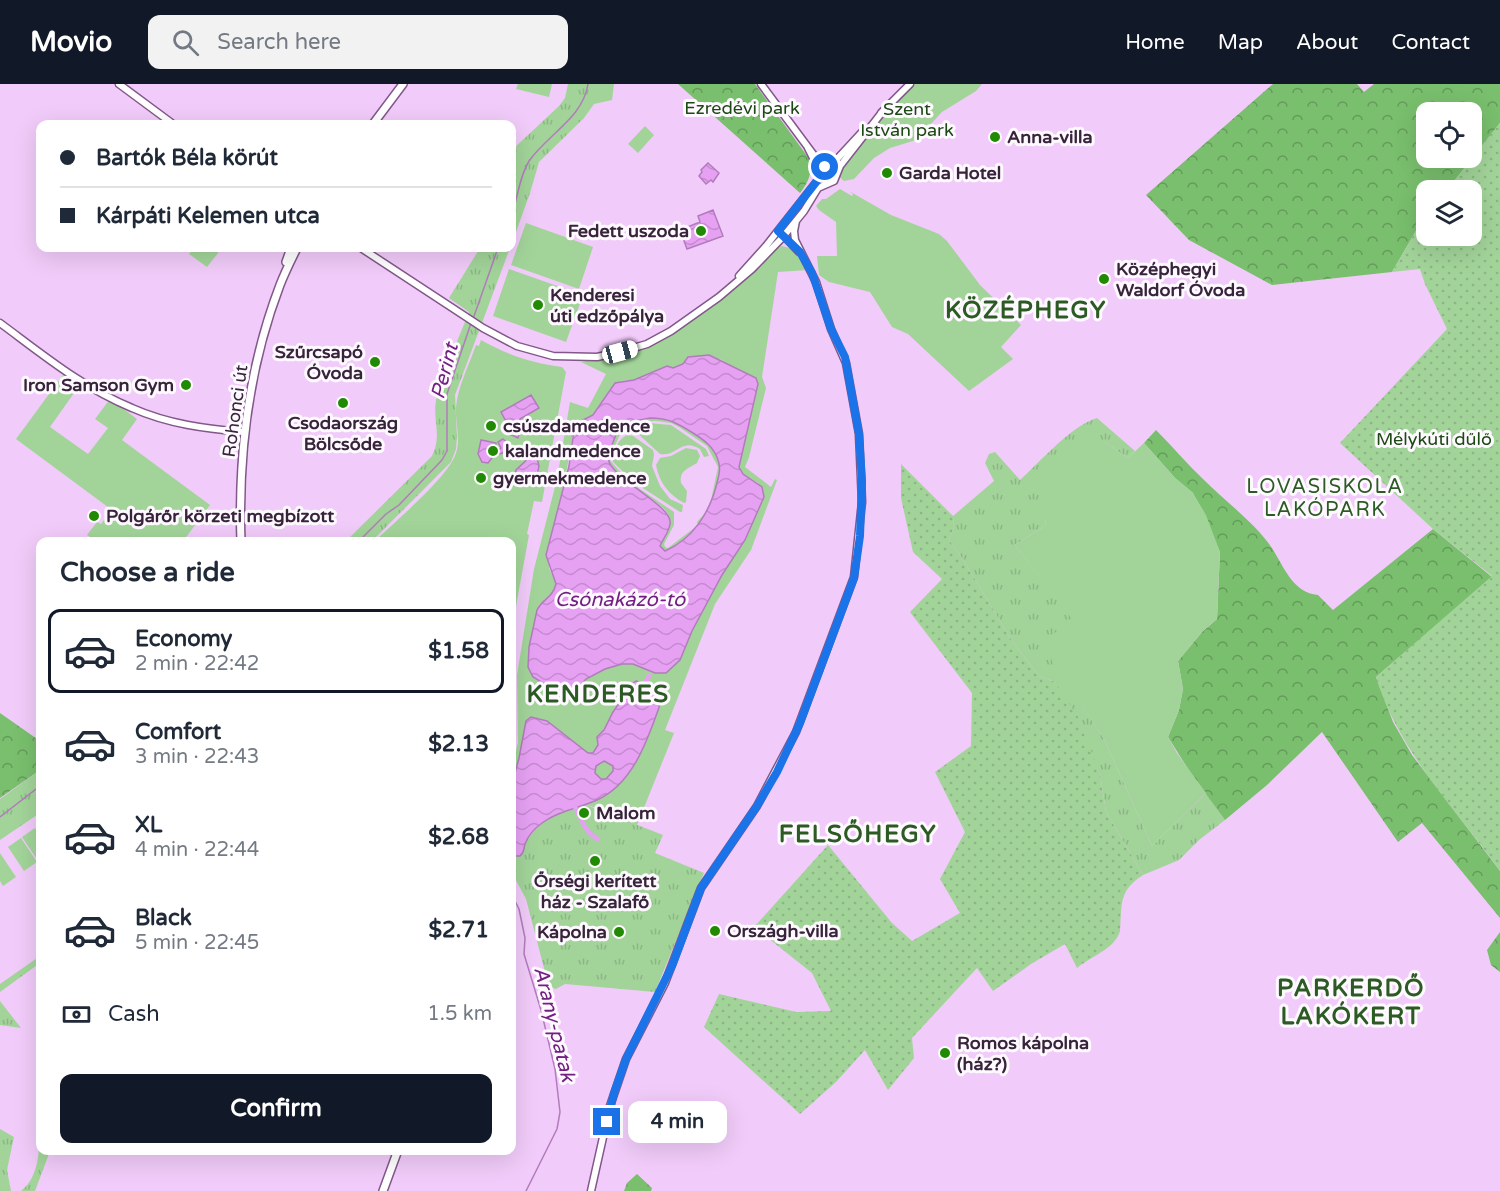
<!DOCTYPE html>
<meta charset="utf-8">
<style>
body{margin:0;font-family:"Varela Round",sans-serif;background:#f2f2f3;color:#1f2937;height:100vh;display:flex;flex-direction:column;font-size:22px;white-space:nowrap}
*{box-sizing:border-box;margin:0}
p{font-size:20px;color:#747a83}
.icon{flex:none;width:33px;height:33px;fill:none;stroke:currentColor;stroke-width:2;stroke-linecap:round;stroke-linejoin:round}
.map{position:relative;flex:1;overflow:hidden}
.details{position:absolute;left:36px;top:453px;width:480px;height:618px;display:flex;flex-direction:column;background:#fff;border-radius:12px;box-shadow:0 6px 24px #0002}
.details>*{flex:none}
.banner{position:absolute;left:36px;top:36px;width:480px;height:132px;border-radius:12px;box-shadow:0 6px 24px #0002;display:grid;align-content:center;height:132px;padding:0 24px;background:#fff}
.tools{position:absolute;left:1416px;top:18px;display:grid;gap:12px}
.tools a{display:grid;place-items:center;width:66px;height:66px;border-radius:12px;background:#fff;box-shadow:0 6px 24px #0002;font-size:30px}
.end{position:absolute;width:27px;height:27px;margin:-14px;border:8px solid #1a73e8;background:#fff;box-shadow:0 0 0 3px #fff}
.from{border-radius:50%}
.bubble{position:absolute;height:42px;border-radius:12px;background:#fff;box-shadow:0 6px 24px #0002;font-size:20px;font-weight:700;line-height:42px;text-align:center}
.car{position:absolute;width:18px;height:36px;margin:-18px -9px;border-radius:8px;box-shadow:0 0 4px 2px #0007;background:linear-gradient(#fff 24%,#345 0 40%,#fff 0 76%,#345 0 86%,#fff 0)}
.banner b{display:flex;align-items:center;gap:21px;height:57px;font-size:22px}
.banner b+b{border-top:2px solid #e0e1e3}
.banner i{width:15px;height:15px;background:#1f2937}
ul{padding:0;list-style:none}
li{display:flex;align-items:center;gap:18px;height:84px;margin:0 12px 9px;padding:0 12px;border:3px solid transparent;border-radius:12px}
li div{flex:1}
li b{display:block;font-size:22px}
li em{font-style:normal;font-weight:700}
li.active{border-color:#111827}
li>.icon{width:54px;height:54px;stroke-width:1.5}
h2{padding:0 24px;font-size:27px;line-height:72px}
.pay{display:flex;align-items:center;gap:15px;height:66px;padding:0 24px;font-size:22px}
.pay p{margin-inline-start:auto}
.button{display:flex;gap:12px;margin-top:auto;padding:12px 24px}
.button a{flex:1;height:69px;border-radius:12px;background:#111827;color:#fff;font-size:24px;font-weight:700;line-height:69px;text-align:center}
header{display:flex;align-items:center;gap:36px;box-sizing:border-box;height:84px;padding:0 30px;background:#111827;color:#fff}
header strong{font-size:28px}
nav{display:flex;gap:33px;margin-inline-start:auto;font-size:21px}
.search{width:420px;height:54px;background:#f2f2f3;display:flex;align-items:center;gap:15px;box-sizing:border-box;padding:0 21px;border-radius:12px;color:#747a83;font-size:22px}
.map>svg:first-child{display:block}
.grass{fill:url(#grass-tufts)}
.forest{fill:url(#forest-crowns);fill-rule:evenodd}
.park{fill:#a2d499;fill-rule:evenodd}
.garden{fill:url(#garden-dots)}
.water{fill:url(#water-waves);stroke:#b27cbc;stroke-width:1.5;fill-rule:evenodd}
.lines{fill:none;stroke-linecap:round;stroke-linejoin:round}
.stream{stroke:#b27cbc;stroke-width:1.5}
.canal{stroke:#e6a1f3;stroke-width:4.5}
.tertiary-casing{stroke:#82578a;stroke-width:9}
.secondary-casing{stroke:#82578a;stroke-width:10}
.tertiary{stroke:#fff;stroke-width:6}
.secondary{stroke:#fff;stroke-width:7}
.route{stroke:#1a73e8;stroke-width:8}
.poi-dot{fill:#218a03;stroke:#fef9ff;stroke-width:2}
.labels{text-anchor:middle;stroke-width:6;stroke-linejoin:round;paint-order:stroke}
.park-label{font-size:18px;fill:#1b4912;stroke:#fef9ff}
.poi-label{font-size:18px;font-weight:bold;fill:#37243a;stroke:#fef9ff;text-anchor:start}
.street-label{font-size:18px;fill:#37243a;stroke:#fef9ff}
.water-label{font-size:20px;font-style:italic;fill:#711f80;stroke:#fef9ff}
.neighbourhood-label{font-size:20px;letter-spacing:1.5px;fill:#2b5b23;stroke:#fef9ff}
.district-label{font-size:24px;font-weight:bold;letter-spacing:1.5px;fill:#2b5b23;stroke:#fef9ff}
</style>
<header>
<strong>Movio</strong>
<div class="search"><svg class="icon" aria-label="search" viewBox="0 0 24 24"><circle cx="10" cy="10" r="6"/><path d="M15 15l6 6"/></svg>Search here</div>
<nav><a>Home</a><a>Map</a><a>About</a><a>Contact</a></nav>
</header>
<div class="map">
<svg width="1500" height="1107" viewBox="0 0 1500 1107">
<defs>
<pattern id="grass-tufts" width="24" height="20" patternUnits="userSpaceOnUse" patternTransform="scale(1.5)"><rect width="24" height="20" fill="#a2d499"/><path d="M3 7l-1-3M5 7V3M7 7l1-3M15 17l-1-3M17 17v-4M19 17l1-3" fill="none" stroke="#8cb685"/></pattern>
<pattern id="forest-crowns" width="20" height="18" patternUnits="userSpaceOnUse" patternTransform="scale(1.5)"><rect width="20" height="18" fill="#79bf6d"/><path d="M2 6a3 3 0 1 1 6 0M12 15a3 3 0 1 1 6 0" fill="none" stroke="#649b5b"/></pattern>
<pattern id="garden-dots" width="8" height="8" patternUnits="userSpaceOnUse" patternTransform="scale(1.5)"><rect width="8" height="8" fill="#a2d499"/><path d="M2 2h.1M6 6h.1" fill="none" stroke="#8cb685" stroke-width="1.8" stroke-linecap="round"/></pattern>
<pattern id="water-waves" width="16" height="10" patternUnits="userSpaceOnUse" patternTransform="scale(1.5)"><rect width="16" height="10" fill="#e6a1f3"/><path d="M0 5q4-4 8 0t8 0" fill="none" stroke="#c68ad1"/></pattern>
</defs>
<rect width="100%" height="100%" fill="#f1cbf9"/>
<path class="grass" d="M568 0H614L612 16 594 20 584 34 539 78 530 109 512 159V66L559 22 565 14Z
M480 164H510L455 311 457 353 456 365 451 378 372 457 345 458 432 372C443 350 431 334 437 312 445 284 458 256 469 228L449 214Z
M1097 334 1135 367 1128 374 1103 357 1043 408 1046 441 1015 461 1073 535 1042 560 1104 655 1152 762 1206 709 1225 736 1199 756 1179 776 1143 791 1106 728 1100 690 1055 598 1039 592 1012 557 964 477 949 456 954 443 953 432 994 397 985 379 989 370 995 368 1020 396C1041 377 1072 341 1097 334Z
M40 686V729L0 756V715Z
M584 720 663 751 655 769 704 789 655 908 565 900 556 905 553 904 545 888 526 815 512 789V782L516 772 523 770C529 739 557 729 584 720Z
M40 872V879L0 908V900Z
M0 917 21 944 0 941Z
M0 1045 14 1053 7 1086 11 1107H0Z
M40 1046V1066L50 1067 35 1107H21C39 1093 39 1068 40 1046Z"/>
<path class="forest" d="M678 0H755L810 76C813 88 808 99 800 109Z
M1273 0H1357L1364 8 1374 0H1500V39L1447 106H1426V133L1417 145 1392 188 1272 201 1189 156 1146 111ZM1426 28H1472V74H1426Z
M1156 346C1172 362 1187 380 1204 396 1226 418 1254 438 1272 464 1284 483 1293 509 1318 511L1333 526 1433 445 1492 493 1376 593 1393 638 1412 671 1500 787V834L1422 739 1398 758 1322 648 1267 701 1225 736 1190 688 1168 653 1179 626 1183 605 1178 577 1202 548 1217 535 1220 468 1193 409 1175 394 1144 359Z
M0 629 40 657V686L0 714Z
M1500 848V888L1491 881 1487 866Z
M637 1090 652 1104 651 1107H624L627 1099Z"/>
<path class="park" d="M518 0H552L549 13 516 5Z
M914 0H982L976 7 942 28 916 56 890 64 874 74 854 95 844 97 838 92 842 85 888 27Z
M645 42 654 51 638 69 628 60Z
M840 105 852 112 853 110 849 107 891 131 939 150 947 157 980 201 1021 241 1001 263 1013 275 969 307 908 250 892 243 870 208 829 198 819 191 817 172H837L836 138 819 126 816 122 822 115H826Z
M526 139 593 163 579 205 511 181Z
M782 162 793 165 808 186 778 188 762 293 766 304 749 373 745 383 771 403 775 395 777 396 751 466 715 520 665 646 674 649 637 741C626 736 596 722 585 721 572 720 540 738 532 748 527 756 526 767 520 772H516L512 782V682L518 659 517 591 534 485 557 395 570 318 588 324 606 290 581 278 603 274 669 251 704 228 728 209 776 165ZM720 275 737 286 755 294 758 300 738 383 743 390 758 399 764 413 745 456 722 491 692 547 680 576 655 589C648 586 640 581 633 580 618 578 595 587 584 597 578 602 574 610 566 611 555 611 541 599 533 593L540 520 551 513 556 500 549 484 575 340 593 331 611 304 621 297 634 296 667 282 673 284 683 280Z
M194 164H222L207 183 189 170Z
M509 185 583 211 566 258 493 232Z
M481 256C507 271 533 279 562 283L566 288 542 418 534 417 527 450 529 451 512 544V458H374C394 438 448 394 456 369 461 354 455 339 456 323 458 302 469 281 476 261L479 262Z
M63 291 79 302 50 343 88 370 108 344 95 335 110 315 137 335 122 356 210 421 184 456 185 457H96L87 451 97 438 101 440 112 426 16 355Z
M644 335C662 333 673 337 688 346 698 352 710 359 716 370 726 389 714 423 701 439 692 449 677 462 665 467L660 462C663 454 672 445 670 436 667 413 610 402 609 375 608 365 616 349 620 340ZM644 337H657L671 339 679 343 707 362 718 383 711 416 705 429 697 438 698 441 668 464 665 463 664 460 674 441V428L628 397 609 375 621 348 624 347V344L621 342 622 340Z
M647 339 671 341 706 365 709 372 704 373 700 365C681 353 677 373 660 370L634 346 635 342Z
M628 351 633 352 653 366 654 371 652 382 660 402 670 415 683 421 682 428H680L635 399 613 378C612 369 619 353 628 351Z
M1090 355 1103 357 1128 374 1144 359 1175 394 1193 409 1206 431 1220 468 1217 535 1202 548 1178 577 1183 605 1179 626 1168 653 1177 669 1206 709 1152 762 1104 655 1041 560 1072 535 1015 461 1046 441C1045 430 1041 418 1043 407 1046 384 1070 364 1090 355Z
M686 364 697 366 700 372 697 379C688 385 679 386 681 399L687 407 686 418 684 419C669 411 659 398 656 381L660 374 671 372Z
M35 744 40 752V776L38 777 22 753Z
M21 754 37 778 24 787 8 763Z
M0 769 16 793 3 802 0 797Z"/>
<path class="garden" d="M1500 39V787C1455 724 1399 668 1376 593L1492 492 1433 445 1340 359 1447 245 1425 200 1420 185 1392 188 1417 145 1426 133V152H1472V106H1447Z
M901 380 953 432 954 443 949 456 964 477 1012 557 1039 592 1055 598 1078 633 1100 690 1106 728 1143 791C1118 807 1122 821 1120 847 1115 865 1091 872 1077 884L1065 860 1031 880 993 907 977 884 912 954 914 974 888 1006 865 966 836 998 800 1030 704 943 719 910 796 928 831 927 812 889 754 843 828 761 892 839 912 857 960 829 940 795 965 748 935 688 971 662 972 609 910 528 942 495 913 468 901 414Z"/>
<path class="water" d="M708 79 719 89 713 98 711 96 706 100 699 92 702 88 701 86Z
M713 126 723 152 687 165 680 146 700 138 698 132Z
M709 271 756 294 758 300 739 383 743 390 762 403 764 413 745 456 722 491 692 547 680 576 666 589H655L633 580H622L605 585 586 595 574 608 567 611 559 609 533 593 528 583 529 563 537 526C543 514 552 515 556 500L546 471 569 382 575 340 593 331 615 299 634 296 667 282 673 284 683 280 688 273ZM650 334C669 334 677 339 693 349 704 356 714 363 718 376 721 384 719 391 717 399 710 428 693 455 665 467L660 462C663 455 669 448 670 440 674 423 618 398 609 378V369L620 340Z
M531 311 539 324 520 335V347L518 354 507 349 508 343 517 342 508 341 501 328Z
M503 355 512 363 503 369 494 371 488 379 482 378 478 370 481 356 496 359 495 365 498 367 501 364 498 358Z
M532 371H536L539 382 535 401 514 395 516 386Z
M636 597C646 600 659 604 662 615 649 651 635 699 597 716 579 724 558 727 542 739 535 744 528 752 525 760 523 766 525 768 520 772H516L512 768V700L519 674 526 637 531 633 547 637 588 669H593L598 661 597 653 604 646 613 628 633 599ZM604 677 613 682V687L606 695H601L595 689 596 682Z"/>
<g class="lines">
<path class="stream" d="M512 130C518 113 519 93 529 77 548 50 583 34 588 0
M473 235 498 164
M358 458 386 430 399 421 442 376 447 367V310L471 239
M0 733 40 702
M512 811 519 825 525 854 524 870 541 926 555 985 560 1028 557 1045 526 1107"/>
<path class="canal" d="M646 597 649 592
M575 723C581 735 586 750 598 755"/>
<g class="tertiary-casing">
<path id="tertiary" d="M119 0 173 40
M761 0 813 70 825 82 832 84 836 90
M881 29 910 0
M819 89 822 84 838 74 863 47
M781 149 799 168
M361 164 483 244 517 262 553 272 597 273 620 268 647 260 671 247 719 213 752 185 782 154 804 127 818 104 834 97 840 82 883 27
M739 192 766 162 818 96V84L808 64
M0 239C42 270 83 304 132 324 168 340 206 345 245 348
M591 1107 610 1022 626 975 665 899 701 804 757 722 796 648 854 493 862 418 859 350 846 279 831 245 816 198 795 156 794 147 796 137"/>
</g>
<g class="secondary-casing">
<path id="secondary" d="M373 40 403 0
M286 178 291 164
M241 458C238 371 249 282 280 201 285 188 291 176 297 164
M383 1107 398 1066"/>
</g>
<use href="#tertiary" class="tertiary"/>
<use href="#secondary" class="secondary"/>
</g>
<g class="lines">
<path class="route" d="M607 1038 614 1009 626 975 672 882 701 804 757 722 777 688 800 639 854 494 860 452 862 397 859 350 845 273 831 245 812 189 800 168 778 147 817 97 820 86 825 83"/>
</g>
<g class="poi-dot">
<circle cx="995" cy="53" r="6"/>
<circle cx="887" cy="89" r="6"/>
<circle cx="701" cy="147" r="6"/>
<circle cx="1104" cy="195" r="6"/>
<circle cx="538" cy="221" r="6"/>
<circle cx="375" cy="278" r="6"/>
<circle cx="186" cy="301" r="6"/>
<circle cx="343" cy="319" r="6"/>
<circle cx="491" cy="342" r="6"/>
<circle cx="493" cy="367" r="6"/>
<circle cx="481" cy="394" r="6"/>
<circle cx="94" cy="432" r="6"/>
<circle cx="584" cy="729" r="6"/>
<circle cx="595" cy="777" r="6"/>
<circle cx="715" cy="847" r="6"/>
<circle cx="619" cy="848" r="6"/>
<circle cx="945" cy="969" r="6"/>
</g>
<g class="labels">
<g class="park-label">
<text x="742" y="30">Ezredévi park</text>
<text x="907" y="31">Szent<tspan x="907" dy="21">István park</tspan></text>
<text x="1434" y="361">Mélykúti dűlő</text>
</g>
<g class="poi-label">
<text x="1007" y="59">Anna-villa</text>
<text x="899" y="95">Garda Hotel</text>
<text x="689" y="153" text-anchor="end">Fedett uszoda</text>
<text x="1116" y="191">Középhegyi<tspan x="1116" dy="21">Waldorf Óvoda</tspan></text>
<text x="550" y="217">Kenderesi<tspan x="550" dy="21">úti edzőpálya</tspan></text>
<text x="363" y="274" text-anchor="end">Szűrcsapó<tspan x="363" dy="21">Óvoda</tspan></text>
<text x="174" y="307" text-anchor="end">Iron Samson Gym</text>
<text x="343" y="345" text-anchor="middle">Csodaország<tspan x="343" dy="21">Bölcsőde</tspan></text>
<text x="503" y="348">csúszdamedence</text>
<text x="505" y="373">kalandmedence</text>
<text x="493" y="400">gyermekmedence</text>
<text x="106" y="438">Polgárőr körzeti megbízott</text>
<text x="596" y="735">Malom</text>
<text x="595" y="803" text-anchor="middle">Őrségi kerített<tspan x="595" dy="21">ház - Szalafő</tspan></text>
<text x="727" y="853">Országh-villa</text>
<text x="607" y="854" text-anchor="end">Kápolna</text>
<text x="957" y="965">Romos kápolna<tspan x="957" dy="21">(ház?)</tspan></text>
</g>
<g class="street-label">
<text transform="translate(235 327) rotate(-82)" y="6">Rohonci út</text>
</g>
<g class="water-label">
<text transform="translate(444 287) rotate(-75)" y="7">Perint</text>
<text x="620" y="522">Csónakázó-tó</text>
<text transform="translate(555 940) rotate(76)" y="7">Arany-patak</text>
</g>
<g class="neighbourhood-label">
<text x="1325" y="409">LOVASISKOLA<tspan x="1325" dy="23">LAKÓPARK</tspan></text>
</g>
<g class="district-label">
<text x="1026" y="234">KÖZÉPHEGY</text>
<text x="598" y="618">KENDERES</text>
<text x="858" y="758">FELSŐHEGY</text>
<text x="1351" y="912">PARKERDŐ<tspan x="1351" dy="28">LAKÓKERT</tspan></text>
</g>
</g>
</svg>
<div class="tools">
<a><svg class="icon" aria-label="locate" viewBox="0 0 24 24"><circle cx="12" cy="12" r="6"/><path d="M12 2v4M12 18v4M2 12h4M18 12h4"/></svg></a>
<a><svg class="icon" aria-label="layers" viewBox="0 0 24 24"><path d="M12 4l9 5-9 5-9-5zM3 14l9 5 9-5"/></svg></a>
</div>
<i class="end from" style="left:825px;top:83px"></i>
<i class="end" style="left:607px;top:1038px"></i>
<div class="bubble" style="left:628px;top:1017px;width:99px">4 min</div>
<i class="car" style="left:620px;top:268px;rotate:75deg"></i>
<div class="banner">
<b><i class="from"></i>Bartók Béla körút</b>
<b><i></i>Kárpáti Kelemen utca</b>
</div>
<section class="details">
<h2>Choose a ride</h2>
<ul>
<li class="active"><svg class="icon" aria-label="car" viewBox="0 0 24 24"><path d="M5 17H2v-5l4-1 3-4h7l3 4 3 1v5h-3M9 17h6M6 11h13"/><circle cx="7" cy="17" r="2"/><circle cx="17" cy="17" r="2"/></svg><div><b>Economy</b><p>2 min · 22:42</p></div><em>$1.58</em></li>
<li><svg class="icon" aria-label="car" viewBox="0 0 24 24"><path d="M5 17H2v-5l4-1 3-4h7l3 4 3 1v5h-3M9 17h6M6 11h13"/><circle cx="7" cy="17" r="2"/><circle cx="17" cy="17" r="2"/></svg><div><b>Comfort</b><p>3 min · 22:43</p></div><em>$2.13</em></li>
<li><svg class="icon" aria-label="car" viewBox="0 0 24 24"><path d="M5 17H2v-5l4-1 3-4h7l3 4 3 1v5h-3M9 17h6M6 11h13"/><circle cx="7" cy="17" r="2"/><circle cx="17" cy="17" r="2"/></svg><div><b>XL</b><p>4 min · 22:44</p></div><em>$2.68</em></li>
<li><svg class="icon" aria-label="car" viewBox="0 0 24 24"><path d="M5 17H2v-5l4-1 3-4h7l3 4 3 1v5h-3M9 17h6M6 11h13"/><circle cx="7" cy="17" r="2"/><circle cx="17" cy="17" r="2"/></svg><div><b>Black</b><p>5 min · 22:45</p></div><em>$2.71</em></li>
</ul>
<div class="pay"><svg class="icon" aria-label="cash" viewBox="0 0 24 24"><path d="M3 7h18v10H3z"/><circle cx="12" cy="12" r="2"/></svg>Cash<p>1.5 km</p></div>
<div class="button"><a>Confirm</a></div>
</section>
</div>
